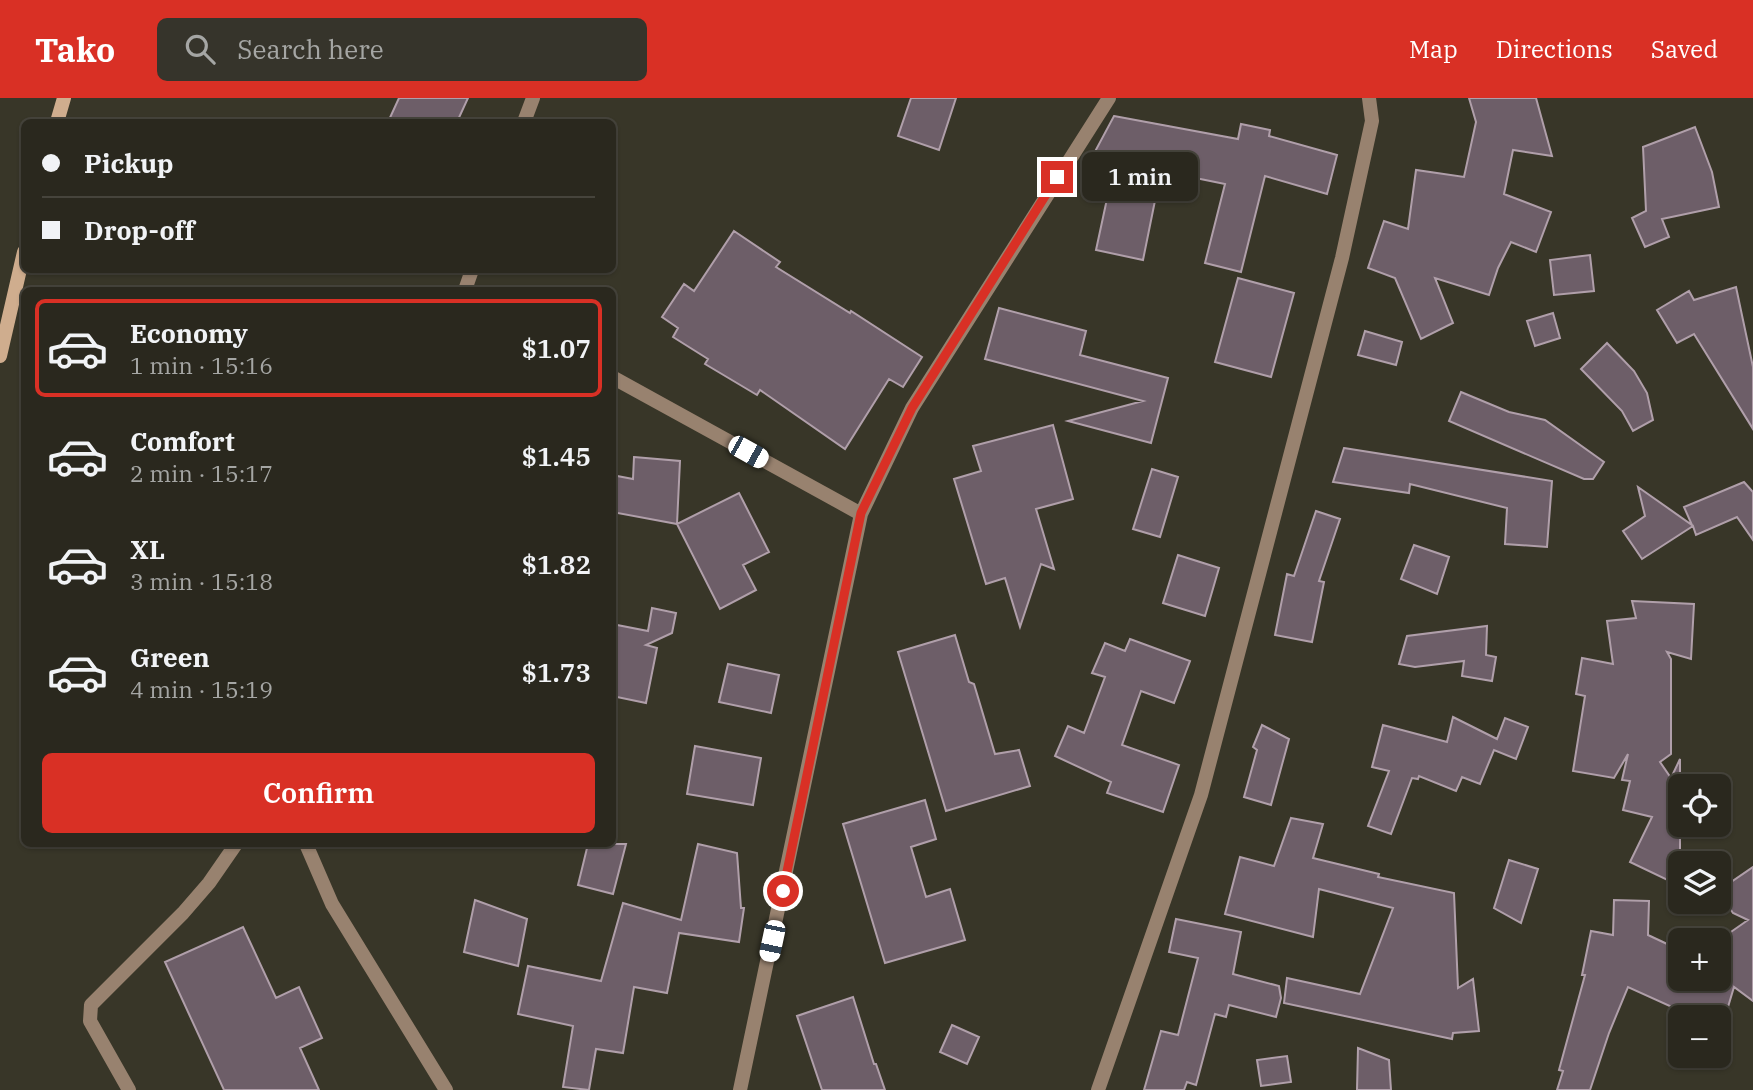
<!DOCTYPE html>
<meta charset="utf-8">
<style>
body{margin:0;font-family:"IBM Plex Serif",serif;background:#36342b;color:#f1f3f6;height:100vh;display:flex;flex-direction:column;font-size:26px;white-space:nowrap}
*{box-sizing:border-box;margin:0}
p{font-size:23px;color:#a5a6a4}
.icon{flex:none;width:38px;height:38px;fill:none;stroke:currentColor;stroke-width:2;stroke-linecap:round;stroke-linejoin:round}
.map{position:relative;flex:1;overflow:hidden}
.panel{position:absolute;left:21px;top:189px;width:595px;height:560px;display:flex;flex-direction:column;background:#2a281e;border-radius:10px;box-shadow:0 2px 5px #0004,0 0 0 2px #46443c}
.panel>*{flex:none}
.top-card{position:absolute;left:21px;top:21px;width:595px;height:154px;border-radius:10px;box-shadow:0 2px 5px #0004,0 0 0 2px #46443c;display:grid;align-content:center;height:154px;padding:0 21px;background:#2a281e}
.tools{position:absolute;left:1668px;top:676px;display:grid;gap:14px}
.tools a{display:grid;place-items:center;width:63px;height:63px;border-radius:10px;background:#2a281e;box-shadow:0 2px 5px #0004,0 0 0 2px #46443c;font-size:35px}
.end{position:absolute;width:32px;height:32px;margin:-16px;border:9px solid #d93025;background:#fff;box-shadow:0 0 0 4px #fff}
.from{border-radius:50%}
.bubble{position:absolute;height:49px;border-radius:10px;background:#2a281e;box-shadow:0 2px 5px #0004,0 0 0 2px #46443c;font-size:23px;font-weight:600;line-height:49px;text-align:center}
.car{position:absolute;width:21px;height:42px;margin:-21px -10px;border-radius:9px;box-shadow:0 0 5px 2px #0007;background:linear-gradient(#fff 24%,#345 0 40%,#fff 0 76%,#345 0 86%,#fff 0)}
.top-card b{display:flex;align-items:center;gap:24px;height:66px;font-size:26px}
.top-card b+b{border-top:2px solid #46443c}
.top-card i{width:18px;height:18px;background:#f1f3f6}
ul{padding:12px 0 0;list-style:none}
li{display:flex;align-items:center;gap:21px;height:98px;margin:0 14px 10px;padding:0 7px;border:4px solid transparent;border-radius:10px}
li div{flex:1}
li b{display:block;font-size:26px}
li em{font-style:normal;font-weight:600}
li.active{border-color:#d93025}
li>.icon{width:63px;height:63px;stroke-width:1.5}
.button{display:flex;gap:14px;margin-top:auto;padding:14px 21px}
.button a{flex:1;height:80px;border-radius:10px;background:#d93025;color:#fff;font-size:28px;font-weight:600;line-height:80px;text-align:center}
header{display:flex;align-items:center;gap:42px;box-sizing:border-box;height:98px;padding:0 35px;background:#d93025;color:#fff}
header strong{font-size:33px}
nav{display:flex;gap:38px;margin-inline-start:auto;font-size:24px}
.search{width:490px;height:63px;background:#36342b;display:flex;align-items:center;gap:18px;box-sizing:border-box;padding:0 24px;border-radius:10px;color:#a5a6a4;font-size:26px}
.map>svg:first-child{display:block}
.building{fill:#6d5e68;stroke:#b09faa;stroke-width:2}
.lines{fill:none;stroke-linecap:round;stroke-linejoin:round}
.street{stroke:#98826f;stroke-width:14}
.secondary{stroke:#cfad8e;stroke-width:14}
.route{stroke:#d93025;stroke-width:9}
</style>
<header>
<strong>Tako</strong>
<div class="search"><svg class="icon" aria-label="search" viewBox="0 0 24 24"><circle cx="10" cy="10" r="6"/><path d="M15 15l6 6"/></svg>Search here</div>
<nav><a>Map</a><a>Directions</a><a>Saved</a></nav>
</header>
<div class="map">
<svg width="1753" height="992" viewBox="0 0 1753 992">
<rect width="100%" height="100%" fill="#383628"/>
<path class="building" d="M399 0H468L457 24H388Z
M911 0H956L939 52 898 38Z
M1469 0H1536L1552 58 1513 52 1504 96 1551 114 1536 154 1511 144 1498 170 1489 197 1435 180 1453 225 1421 241 1395 180 1368 170 1384 123 1408 131 1416 72 1464 79 1476 24Z
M1114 18 1238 41 1241 26 1270 32 1269 38 1337 57 1327 96 1265 78 1241 174 1205 165 1225 86 1161 73 1143 162 1096 152 1113 73 1091 61Z
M1695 29 1712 74 1719 109 1662 121 1669 139 1645 149 1632 120 1646 113 1643 49Z
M734 133 780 164 776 169 850 215 851 213 922 259 903 289 889 281 845 351 760 292 757 297 705 266 708 261 673 239 678 230 662 219 684 186 694 193Z
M1590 157 1594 193 1554 197 1550 162Z
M1238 180 1294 195 1271 279 1215 264Z
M1736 189 1753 269V331L1694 236 1677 245 1657 212 1689 193 1694 202Z
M999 210 1086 233 1080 257 1168 280 1151 345 1068 323 1143 303 985 261Z
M1553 215 1560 240 1535 248 1527 223Z
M1365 233 1402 244 1396 267 1358 257Z
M1607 245 1634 273 1647 295 1653 322 1633 333 1622 313 1581 271Z
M1461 294 1509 314 1545 322 1604 364 1593 381H1584L1449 323Z
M1053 327 1073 401 1036 411 1054 471 1041 466 1020 529 1005 480 986 486 954 381 981 373 973 348Z
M1344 350 1552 383 1547 449 1505 446 1507 410 1410 386 1409 395 1333 384Z
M634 359 680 363 677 426 612 414V377L633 381Z
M1152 371 1178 379 1160 439 1133 431Z
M1744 384 1753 394V442L1737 419 1696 437 1693 428 1642 461 1623 433 1645 418 1638 389 1692 427 1684 409Z
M739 395 769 454 743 467 756 492 720 511 677 426Z
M1316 413 1340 421 1319 483 1324 484 1312 544 1275 537 1287 476 1294 478Z
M1414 447 1449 459 1437 496 1401 481Z
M1178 457 1219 470 1205 518 1163 505Z
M1632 503 1694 506 1691 561 1667 554 1671 561V656L1660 664 1671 680 1680 661V788L1630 764 1652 719 1623 712 1630 683 1622 682 1628 656 1614 680 1573 673 1585 598 1576 596 1582 560 1613 566 1607 523 1636 520Z
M652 510 676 515 672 535 646 547 657 550 646 605 612 598V526L648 533Z
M1487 528 1486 557 1496 559 1492 583 1462 578 1464 563 1415 569 1399 566 1407 538Z
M955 537 969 584 974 586 995 656 1019 652 1030 688 946 713 898 554Z
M1130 541 1190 563 1174 605 1141 593 1122 647 1179 667 1163 714 1107 695 1111 684 1055 658 1068 628 1084 635 1105 579 1092 575 1105 545 1125 553Z
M728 566 779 577 771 615 719 604Z
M1453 619 1497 641 1505 620 1528 629 1516 661 1494 652 1480 686 1462 679 1456 693 1419 678 1418 681 1412 680 1391 736 1368 728 1389 673 1372 669 1383 627 1447 644Z
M1262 627 1289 641 1271 707 1244 699 1257 652 1253 649Z
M695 648 761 660 753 707 687 696Z
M925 702 936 741 911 749 926 799 950 791 965 842 885 865 843 726Z
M1291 720 1323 726 1313 760 1379 776 1378 779 1454 795 1458 890 1473 881 1479 933 1453 935 1452 941 1284 905 1287 880 1360 896 1393 810 1319 791 1313 839 1225 816 1240 759 1274 768Z
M588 746H626L613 796 578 787Z
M698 746 737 755 741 810H744L739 844 679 835 667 895 634 889 623 955 596 951 589 992 563 989 573 928 518 916 528 868 601 883 623 805 681 822Z
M1509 762 1538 771 1521 825 1494 810Z
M1753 769V903L1734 889 1725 919H1694L1628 889 1609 935 1590 992H1557L1563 973 1559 972 1585 877H1582L1591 833 1613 837 1614 802 1649 803 1648 837 1680 852V880H1718V843L1748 822 1733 815 1718 793Z
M475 802 527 821 518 868 464 854Z
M1176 821 1241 834 1233 876 1279 888 1281 900 1276 919 1229 907 1226 919 1215 916 1196 987 1187 984 1184 992H1144L1161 933 1178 937 1198 860 1169 854Z
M243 829 276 900 299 889 322 940 300 950 319 992H224L165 864Z
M853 899 874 966H876L885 992H822L797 918Z
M952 927 979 939 967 966 940 954Z
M1358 950 1389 962 1391 992H1357Z
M1287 958 1291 984 1261 988 1257 962Z"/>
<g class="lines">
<path class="street" d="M524 24 533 0
M465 192 472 172
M612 279 861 416
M306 746 332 806 446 992
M129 992 90 923 91 907 183 815 209 785 236 746
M740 992 861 416 912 310 1109 0
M1098 992 1201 697 1342 160 1372 23 1369 0"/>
<path class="secondary" d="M57 24 64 0
M0 258 24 154"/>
</g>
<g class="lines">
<path class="route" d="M783 793 861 415 912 310 1057 79"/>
</g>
</svg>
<div class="tools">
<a><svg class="icon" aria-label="locate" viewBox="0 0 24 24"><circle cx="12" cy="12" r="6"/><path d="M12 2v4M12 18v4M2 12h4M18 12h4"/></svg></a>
<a><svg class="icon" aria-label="layers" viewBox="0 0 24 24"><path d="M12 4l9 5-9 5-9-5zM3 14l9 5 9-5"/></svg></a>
<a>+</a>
<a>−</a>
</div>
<i class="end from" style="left:783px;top:793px"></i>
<i class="end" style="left:1057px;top:79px"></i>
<div class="bubble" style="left:1082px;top:54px;width:116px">1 min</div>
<i class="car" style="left:748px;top:354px;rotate:119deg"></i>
<i class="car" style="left:772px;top:843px;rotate:192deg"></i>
<div class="top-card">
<b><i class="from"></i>Pickup</b>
<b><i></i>Drop-off</b>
</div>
<section class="panel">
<ul>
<li class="active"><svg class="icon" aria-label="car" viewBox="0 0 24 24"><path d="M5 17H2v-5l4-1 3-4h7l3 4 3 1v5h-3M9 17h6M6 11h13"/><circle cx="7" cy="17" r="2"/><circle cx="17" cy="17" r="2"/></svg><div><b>Economy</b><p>1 min · 15:16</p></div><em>$1.07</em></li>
<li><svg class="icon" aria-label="car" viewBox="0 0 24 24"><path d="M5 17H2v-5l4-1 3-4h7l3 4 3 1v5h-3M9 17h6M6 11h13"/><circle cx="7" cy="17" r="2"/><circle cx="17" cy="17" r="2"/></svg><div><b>Comfort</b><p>2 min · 15:17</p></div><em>$1.45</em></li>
<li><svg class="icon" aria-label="car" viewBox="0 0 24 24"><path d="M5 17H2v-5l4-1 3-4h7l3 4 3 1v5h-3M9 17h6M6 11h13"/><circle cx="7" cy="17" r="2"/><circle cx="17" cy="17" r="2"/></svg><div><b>XL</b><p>3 min · 15:18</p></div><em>$1.82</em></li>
<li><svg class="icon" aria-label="car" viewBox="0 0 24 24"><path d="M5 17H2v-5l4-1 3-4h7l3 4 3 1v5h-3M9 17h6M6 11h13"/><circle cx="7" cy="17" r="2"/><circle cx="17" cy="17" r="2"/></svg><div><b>Green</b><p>4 min · 15:19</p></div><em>$1.73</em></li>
</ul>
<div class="button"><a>Confirm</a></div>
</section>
</div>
